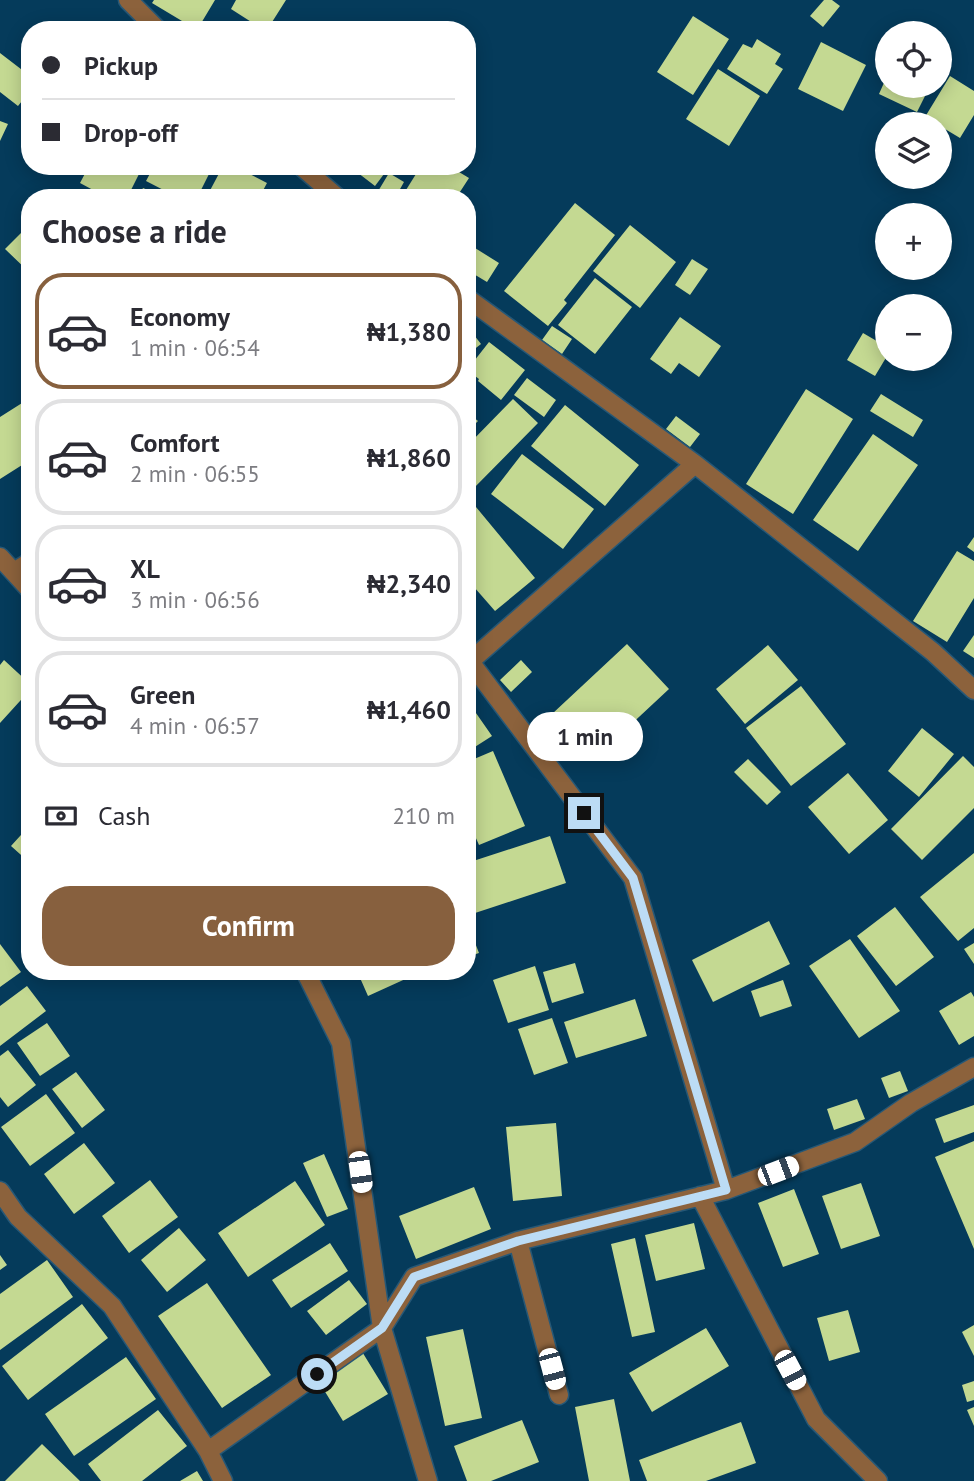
<!DOCTYPE html>
<meta charset="utf-8">
<style>
body{margin:0;font-family:"PT Sans",sans-serif;background:#f7f7f7;color:#2b2b33;height:100vh;display:flex;flex-direction:column;font-size:26px;white-space:nowrap}
*{box-sizing:border-box;margin:0}
p{font-size:23px;color:#7c7c81}
.icon{flex:none;width:38px;height:38px;fill:none;stroke:currentColor;stroke-width:2;stroke-linecap:round;stroke-linejoin:round}
.map{position:relative;flex:1;overflow:hidden}
.details{position:absolute;left:21px;top:189px;width:455px;height:791px;display:flex;flex-direction:column;background:#fff;border-radius:28px;box-shadow:0 4px 18px #0003}
.details>*{flex:none}
.top-card{position:absolute;left:21px;top:21px;width:455px;height:154px;border-radius:28px;box-shadow:0 4px 18px #0003;display:grid;align-content:center;height:154px;padding:0 21px;background:#fff}
.fabs{position:absolute;left:875px;top:21px;display:grid;gap:14px}
.fabs a{display:grid;place-items:center;width:77px;height:77px;border-radius:50%;background:#fff;box-shadow:0 4px 18px #0003;font-size:35px}
.end{position:absolute;width:32px;height:32px;margin:-16px;border:9px solid #bcdcf5;background:#111;box-shadow:0 0 0 4px #111}
.from{border-radius:50%}
.bubble{position:absolute;height:49px;border-radius:24px;background:#fff;box-shadow:0 4px 18px #0003;font-size:23px;font-weight:600;line-height:49px;text-align:center}
.car{position:absolute;width:21px;height:42px;margin:-21px -10px;border-radius:9px;box-shadow:0 0 5px 2px #0007;background:linear-gradient(#fff 24%,#345 0 40%,#fff 0 76%,#345 0 86%,#fff 0)}
.top-card b{display:flex;align-items:center;gap:24px;height:66px;font-size:26px}
.top-card b+b{border-top:2px solid #e1e1e2}
.top-card i{width:18px;height:18px;background:#2b2b33}
ul{padding:0;list-style:none}
li{display:flex;align-items:center;gap:21px;height:116px;margin:0 14px 10px;padding:0 7px;border:4px solid #e1e1e2;border-radius:28px}
li div{flex:1}
li b{display:block;font-size:26px}
li em{font-style:normal;font-weight:600}
li.current{border-color:#87603e}
li>.icon{width:63px;height:63px;stroke-width:1.5}
h2{padding:0 21px;font-size:32px;line-height:84px}
.pay{display:flex;align-items:center;gap:18px;height:77px;padding:0 21px;font-size:26px}
.pay p{margin-inline-start:auto}
.button{display:flex;gap:14px;margin-top:auto;padding:14px 21px}
.button a{flex:1;height:80px;border-radius:28px;background:#87603e;color:#fff;font-size:28px;font-weight:600;line-height:80px;text-align:center}
.map>svg:first-child{display:block}
.building{fill:#c4d992}
.lines{fill:none;stroke-linecap:round;stroke-linejoin:round}
.minor-casing{stroke:#265877;stroke-width:21}
.minor{stroke:#8c623c;stroke-width:18}
.route{stroke:#bcdcf5;stroke-width:9}
</style>
<div class="map">
<svg width="974" height="1481" viewBox="0 0 974 1481">
<rect width="100%" height="100%" fill="#053b5b"/>
<path class="building" d="M154 0H215L197 30 152 3Z
M236 0H286L267 30H264L231 9Z
M824 0H832L840 6 823 27 810 16Z
M693 16 729 39 693 95 657 72Z
M757 39 781 54 775 64 783 69 767 94 727 69 743 44 752 48Z
M821 42 866 65 843 111 798 89Z
M0 53 30 76V91L18 106 0 92Z
M718 69 760 96 729 146 686 119Z
M887 76V86H930L917 112 879 94Z
M950 76 974 91V115L960 138 940 126V124L925 117Z
M0 121 8 124 0 141Z
M89 166H143L127 198H108L80 183Z
M154 166H213L197 198H179L146 181Z
M223 166H234L267 183 259 198H206Z
M349 166H390L375 186Z
M421 166H449L469 178 456 198H401Z
M389 173 404 182 395 198H385L377 193Z
M143 188 167 198H138Z
M575 203 615 235 564 300 567 303 548 326 504 291Z
M30 224V273L5 249Z
M630 225 676 262 640 308 593 271Z
M467 243 499 263 487 282 467 270Z
M692 259 708 269 690 295 675 285Z
M595 278 632 307 595 354 558 325Z
M680 317 721 346 699 377 679 363 671 374 650 359Z
M467 326 481 344 467 355Z
M552 326 572 339 562 354 542 340Z
M863 333 887 347V356L875 376 847 360Z
M489 342 525 370 501 400 478 381 479 379 467 370Z
M527 378 556 400 544 417 514 395Z
M806 389 853 419 793 514 746 484Z
M881 394 923 420 913 437 870 411Z
M30 398V460L0 479V417Z
M513 399 538 423 470 492 467 490V446Z
M565 405 639 465 605 506 531 446Z
M467 412 478 421 467 432Z
M676 416 700 434 690 447 666 429Z
M873 434 918 465 858 551 813 520Z
M522 454 594 509 563 549 491 494Z
M476 507 535 578 495 611 467 579V514Z
M974 537V552L967 547Z
M957 551 974 561V598L947 642 913 621Z
M467 620 476 642 467 646Z
M974 635V658L963 651Z
M627 644 669 689 610 744 596 728 580 743 552 714Z
M768 645 798 680 745 724 716 689Z
M4 660 30 684V690L0 723V665Z
M521 660 532 672 511 692 500 680Z
M801 686 846 744 791 786 746 728Z
M469 703 492 736 467 752V704Z
M922 728 954 754 919 797 888 771Z
M493 751 525 826 479 845 467 818V762Z
M963 756 974 767V808L922 860 891 829Z
M748 759 781 792 767 805 734 772Z
M848 773 888 820 849 854 808 807Z
M30 825V863L11 846Z
M550 836 566 883 472 914 467 901V863Z
M974 853V928L958 941 920 897Z
M895 907 934 957 896 986 857 936Z
M769 921 790 964 713 1002 692 960Z
M470 930 479 953 467 957V931Z
M850 939 900 1011 859 1038 809 966Z
M974 943V964L964 949Z
M0 944 21 972 0 987Z
M575 963 584 993 552 1003 543 972Z
M535 966 549 1010 508 1023 493 980Z
M357 971H423L368 996Z
M783 980 792 1006 760 1017 751 991Z
M27 986 46 1011 0 1046V1006Z
M971 992 974 997V1036L959 1045 939 1011Z
M635 999 647 1036 576 1058 564 1022Z
M552 1018 568 1063 534 1075 518 1029Z
M47 1023 70 1056 40 1076 17 1043Z
M8 1050 36 1085 8 1107 0 1097V1056Z
M900 1071 908 1091 889 1098 881 1078Z
M76 1072 105 1110 82 1128 52 1089Z
M46 1094 75 1133 30 1166 1 1127Z
M857 1099 865 1119 834 1130 827 1109Z
M974 1105V1132L944 1143 935 1119Z
M556 1123 562 1196 513 1201 506 1127Z
M974 1141V1249L935 1157Z
M84 1143 115 1183 74 1214 44 1174Z
M324 1154 348 1209 327 1217 303 1163Z
M150 1180 178 1217 129 1253 102 1216Z
M295 1181 325 1225 248 1277 218 1233Z
M861 1183 880 1236 841 1249 822 1196Z
M474 1187 491 1229 416 1259 399 1216Z
M794 1189 819 1254 783 1267 758 1203Z
M694 1223 705 1269 656 1281 645 1235Z
M179 1228 206 1260 167 1292 141 1260Z
M635 1238 655 1332 632 1337 611 1244Z
M330 1243 348 1271 291 1308 272 1280Z
M0 1255 7 1265 0 1270Z
M47 1260 73 1297 0 1350V1294Z
M349 1280 367 1304 326 1335 307 1311Z
M207 1283 271 1375 222 1408 158 1316Z
M82 1304 108 1338 28 1400 2 1366Z
M848 1310 860 1352 829 1361 817 1318Z
M974 1325V1356L962 1332Z
M706 1328 729 1366 652 1412 629 1373Z
M463 1329 482 1418 445 1426 426 1337Z
M361 1350 388 1394 343 1421 316 1377Z
M126 1357 156 1399 74 1456 45 1414Z
M974 1381V1400L967 1402 962 1385Z
M614 1399 630 1481H589L575 1407Z
M974 1407V1426L967 1410Z
M158 1410 187 1446 142 1481H101L88 1464Z
M522 1420 539 1462 491 1481H467L454 1446Z
M741 1422 756 1463 706 1481H647L639 1460Z
M42 1444 80 1481H5Z
M197 1471 203 1481H180Z"/>
<g class="lines">
<g class="minor-casing">
<path id="minor" d="M128 0 158 30
M301 166 338 198
M467 298 695 464 933 652 974 690
M0 557 30 590
M14 572 30 562
M471 663 633 878 726 1190
M467 664 695 464
M305 971 341 1043 382 1328 428 1481
M0 1191 18 1217 112 1306 208 1451 223 1481
M700 1196 816 1419 878 1481
M518 1241 559 1395
M208 1451 382 1328 414 1277 518 1241 726 1190 855 1142 911 1103 974 1067"/>
</g>
<use href="#minor" class="minor"/>
</g>
<g class="lines">
<path class="route" d="M317 1374 382 1328 414 1277 518 1241 726 1190 633 878 584 813"/>
</g>
</svg>
<div class="fabs">
<a><svg class="icon" aria-label="locate" viewBox="0 0 24 24"><circle cx="12" cy="12" r="6"/><path d="M12 2v4M12 18v4M2 12h4M18 12h4"/></svg></a>
<a><svg class="icon" aria-label="layers" viewBox="0 0 24 24"><path d="M12 4l9 5-9 5-9-5zM3 14l9 5 9-5"/></svg></a>
<a>+</a>
<a>−</a>
</div>
<i class="end from" style="left:317px;top:1374px"></i>
<i class="end" style="left:584px;top:813px"></i>
<div class="bubble" style="left:527px;top:712px;width:116px">1 min</div>
<i class="car" style="left:778px;top:1171px;rotate:69deg"></i>
<i class="car" style="left:360px;top:1172px;rotate:172deg"></i>
<i class="car" style="left:552px;top:1369px;rotate:165deg"></i>
<i class="car" style="left:790px;top:1370px;rotate:152deg"></i>
<div class="top-card">
<b><i class="from"></i>Pickup</b>
<b><i></i>Drop-off</b>
</div>
<section class="details">
<h2>Choose a ride</h2>
<ul>
<li class="current"><svg class="icon" aria-label="car" viewBox="0 0 24 24"><path d="M5 17H2v-5l4-1 3-4h7l3 4 3 1v5h-3M9 17h6M6 11h13"/><circle cx="7" cy="17" r="2"/><circle cx="17" cy="17" r="2"/></svg><div><b>Economy</b><p>1 min · 06:54</p></div><em>₦1,380</em></li>
<li><svg class="icon" aria-label="car" viewBox="0 0 24 24"><path d="M5 17H2v-5l4-1 3-4h7l3 4 3 1v5h-3M9 17h6M6 11h13"/><circle cx="7" cy="17" r="2"/><circle cx="17" cy="17" r="2"/></svg><div><b>Comfort</b><p>2 min · 06:55</p></div><em>₦1,860</em></li>
<li><svg class="icon" aria-label="car" viewBox="0 0 24 24"><path d="M5 17H2v-5l4-1 3-4h7l3 4 3 1v5h-3M9 17h6M6 11h13"/><circle cx="7" cy="17" r="2"/><circle cx="17" cy="17" r="2"/></svg><div><b>XL</b><p>3 min · 06:56</p></div><em>₦2,340</em></li>
<li><svg class="icon" aria-label="car" viewBox="0 0 24 24"><path d="M5 17H2v-5l4-1 3-4h7l3 4 3 1v5h-3M9 17h6M6 11h13"/><circle cx="7" cy="17" r="2"/><circle cx="17" cy="17" r="2"/></svg><div><b>Green</b><p>4 min · 06:57</p></div><em>₦1,460</em></li>
</ul>
<div class="pay"><svg class="icon" aria-label="cash" viewBox="0 0 24 24"><path d="M3 7h18v10H3z"/><circle cx="12" cy="12" r="2"/></svg>Cash<p>210 m</p></div>
<div class="button"><a>Confirm</a></div>
</section>
</div>
